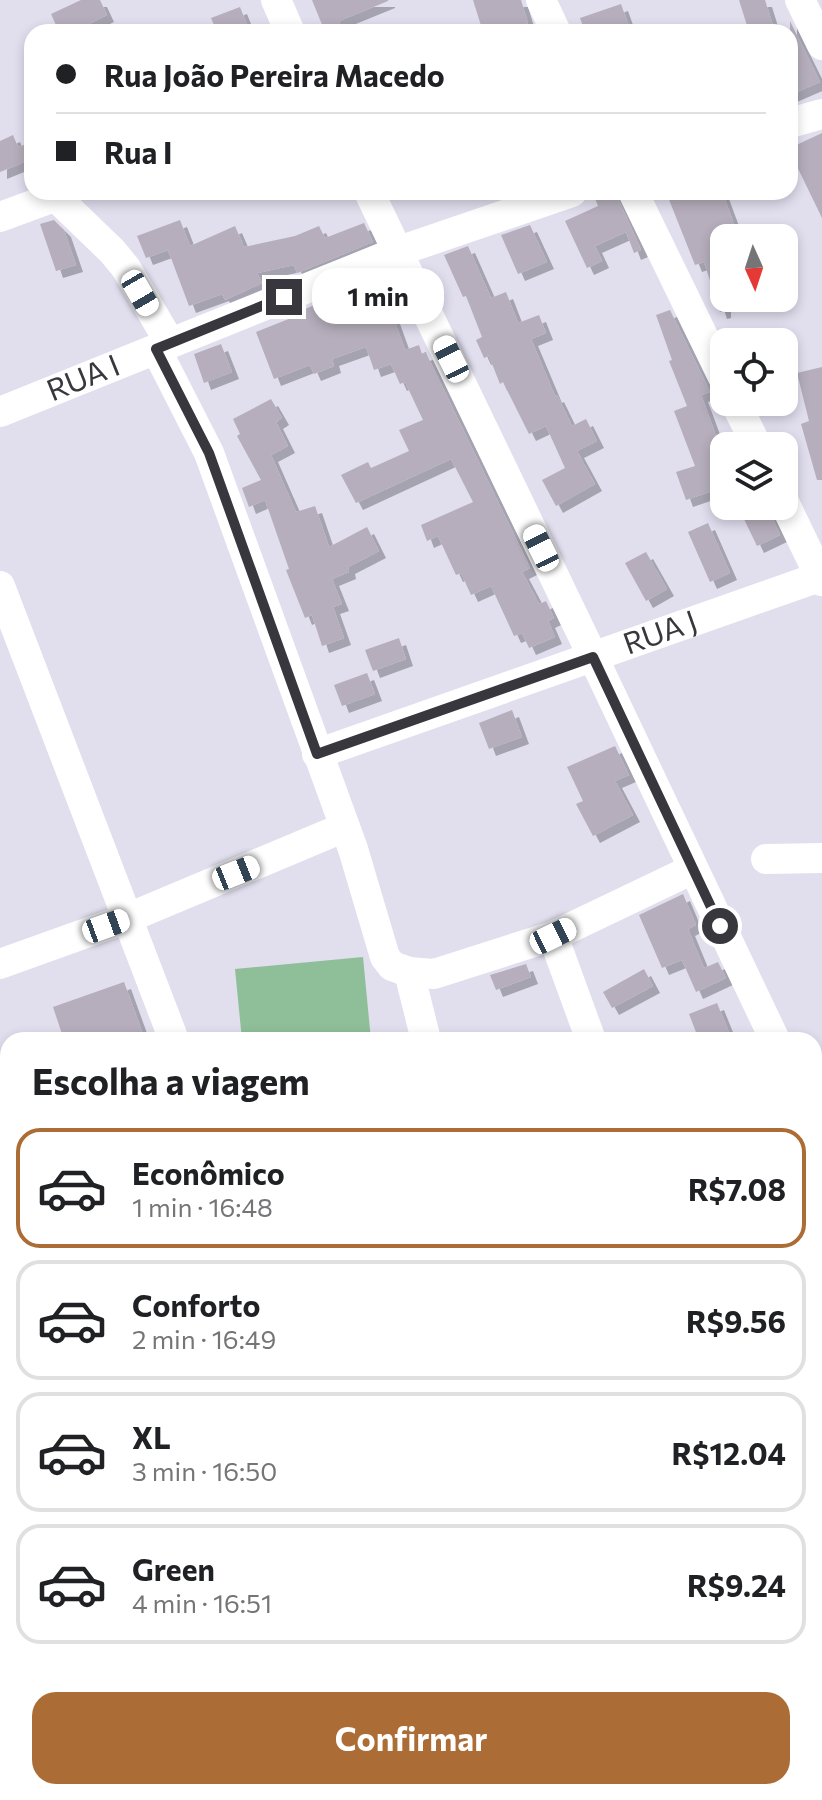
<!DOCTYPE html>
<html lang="pt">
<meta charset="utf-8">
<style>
body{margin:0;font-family:Commissioner,sans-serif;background:#f2f2f2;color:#202124;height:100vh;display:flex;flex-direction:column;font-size:30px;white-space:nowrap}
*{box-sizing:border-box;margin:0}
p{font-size:26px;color:#757577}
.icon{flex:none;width:44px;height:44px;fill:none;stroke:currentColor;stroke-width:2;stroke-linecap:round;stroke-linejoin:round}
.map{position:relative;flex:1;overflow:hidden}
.panel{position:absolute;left:0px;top:1032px;width:822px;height:768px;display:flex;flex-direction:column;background:#fff;border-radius:24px 24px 0 0;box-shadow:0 4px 12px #0003}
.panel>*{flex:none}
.banner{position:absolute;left:24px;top:24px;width:774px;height:176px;border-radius:24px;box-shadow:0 4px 12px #0003;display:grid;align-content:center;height:176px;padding:0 32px;background:#fff}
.needle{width:52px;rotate:177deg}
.tools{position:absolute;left:710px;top:224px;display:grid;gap:16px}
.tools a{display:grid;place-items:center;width:88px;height:88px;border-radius:16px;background:#fff;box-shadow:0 4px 12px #0003;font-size:40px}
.end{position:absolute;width:36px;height:36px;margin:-18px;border:10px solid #39373e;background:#fff;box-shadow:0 0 0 4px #fff}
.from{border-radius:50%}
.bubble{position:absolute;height:56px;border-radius:24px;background:#fff;box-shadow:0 4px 12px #0003;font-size:26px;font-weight:700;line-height:56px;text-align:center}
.car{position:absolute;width:24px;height:48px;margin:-24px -12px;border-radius:10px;box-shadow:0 0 6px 2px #0007;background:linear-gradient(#fff 24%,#345 0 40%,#fff 0 76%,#345 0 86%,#fff 0)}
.banner b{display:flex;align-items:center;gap:28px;height:76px;font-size:30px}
.banner b+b{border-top:2px solid #e0e0e0}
.banner i{width:20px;height:20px;background:#202124}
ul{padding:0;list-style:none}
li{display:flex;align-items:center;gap:24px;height:120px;margin:0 16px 12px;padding:0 16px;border:4px solid #e0e0e0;border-radius:24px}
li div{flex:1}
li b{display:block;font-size:30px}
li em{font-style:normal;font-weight:700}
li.current{border-color:#ac6c35}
li>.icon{width:72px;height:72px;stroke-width:1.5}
h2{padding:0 32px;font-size:36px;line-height:96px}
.primary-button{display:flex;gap:16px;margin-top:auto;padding:16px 32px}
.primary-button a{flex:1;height:92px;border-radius:24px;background:#ac6c35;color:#fff;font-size:32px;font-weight:700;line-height:92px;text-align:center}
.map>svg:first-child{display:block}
.education{fill:#ead0cc}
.green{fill:#8fbf99}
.building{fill:#b6aebc;filter:url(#shadow)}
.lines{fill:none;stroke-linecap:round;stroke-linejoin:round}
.minor{stroke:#fff;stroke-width:30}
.route{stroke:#39373e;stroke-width:10}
.labels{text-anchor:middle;stroke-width:7;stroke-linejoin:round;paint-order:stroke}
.street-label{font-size:30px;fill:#39373e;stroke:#fff}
</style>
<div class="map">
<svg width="822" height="1800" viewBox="0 0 822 1800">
<defs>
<filter id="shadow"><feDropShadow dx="7" dy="7" stdDeviation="0" flood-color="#0004"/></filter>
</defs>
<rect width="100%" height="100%" fill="#e1deee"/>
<path class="education" d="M814 1284H822V1533L814 1534Z
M341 1792H629L633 1800H344Z"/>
<path class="green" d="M363 957 371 1040H242L235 969Z"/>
<path class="building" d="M81 0H100L107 15 72 32H59L51 14Z
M312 0H388V1L339 21 343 32H325Z
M473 0H521L528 23 498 32H483Z
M739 0H765L775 32H749Z
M621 4 631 32H585L580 18Z
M240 7 250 32H217L211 18Z
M790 21 820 82 790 95Z
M822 133V218L790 152V148Z
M13 135 18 147 32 142V159L0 172V141Z
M604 192H615L641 250 634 253 626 232 595 246 602 261 587 268 565 221 598 206 594 196Z
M666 192H722L739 238H724V311L720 312 704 262 695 265Z
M54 220 64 230 76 265 56 271 40 224Z
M180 220 190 246 235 226 244 247 295 236 319 226 325 238 364 223 373 242 297 273 294 265 257 273 262 283 225 300 222 294 189 306 168 250 146 258 137 236Z
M530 225 547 262 518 274 501 235Z
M468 246 491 298 506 292 518 323 539 315 546 333 531 339 555 396 557 395 572 426 586 419 597 441 577 451 595 484 556 506 542 480 565 468 546 426 529 434 503 382 500 384 489 356 484 358 476 340 482 337 466 296 463 297 444 255Z
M389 275 407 311 393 317 405 350 419 345 422 354 426 353 530 568 522 572 539 604 546 601 554 618 548 621 555 637 529 648 522 633 514 636 491 586 471 595 461 573 456 575 438 536 427 541 421 525 473 502 451 459 356 503 341 475 368 462 371 468 409 451 399 430 423 420 405 382 400 384 391 364 374 370 366 347 332 359 334 366 314 374 310 365 274 379 256 332 291 318 290 315Z
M670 310 710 392 701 395 718 441 724 439V487L686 500 676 472 695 466 674 411 687 406 669 361 672 360 656 315Z
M221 344 232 372 204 383 194 354Z
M822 367V480H817L801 424 809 421 797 373Z
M271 399 282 418 276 422 288 446 271 455 296 512 315 506 329 547 367 527 379 551 348 567 349 572 332 579 342 604 333 607 344 638 322 646 312 615 305 618 286 570 289 569 265 500 249 507 242 488 261 480 237 436 240 434 233 419Z
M760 506H767L780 535 757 546 742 515Z
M708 523 730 573 710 582 688 532Z
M646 552 667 589 646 601 625 563Z
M399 638 406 659 373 671 365 650Z
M367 673 375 694 342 706 334 685Z
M512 710 522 737 489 749 479 723Z
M615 746 629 775 615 781 633 815 593 836 576 804 583 801 567 767Z
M683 894 696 925 688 929 704 968 718 962 726 978 696 992 682 960 662 968 639 915Z
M526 964 531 977 496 990 490 975Z
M644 969 653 986 612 1008 603 992Z
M124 982 145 1040H64L53 1007Z
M717 1003 732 1040H699L689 1014Z"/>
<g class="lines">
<g class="minor">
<path d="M276 0 290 32"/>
<path d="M541 0 556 32"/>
<path d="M800 0 822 45"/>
<path d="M790 123 822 114"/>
<path d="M369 192 593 657 775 1040"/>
<path d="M633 192 724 379"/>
<path d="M56 197 112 251 126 268 170 343"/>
<path d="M0 217 68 192"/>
<path d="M156 349 209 453 353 849 385 957 392 966 409 972 434 974 553 936 693 869"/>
<path d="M735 402 757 446"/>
<path id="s1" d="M0 412 399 251 572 192"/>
<path d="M784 502 822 581"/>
<path d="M0 586 174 1040"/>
<path id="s2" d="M317 754 822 576"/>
<path d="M766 859 822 858"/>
<path d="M553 936 591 1040"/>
<path d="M0 964 128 918 345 827"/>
<path d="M409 972 426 1040"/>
<path d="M814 1123 822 1139"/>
<path d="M0 1227 4 1236"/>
<path d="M814 1264 822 1265"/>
<path d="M0 1420 8 1441"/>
<path d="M814 1555 822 1553"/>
<path d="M0 1566H8"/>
<path d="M814 1767 822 1783"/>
<path d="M160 1792 164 1800"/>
<path d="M323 1792 327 1800"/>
<path d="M646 1792 650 1800"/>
</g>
</g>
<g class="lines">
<path class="route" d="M284 297 156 349 209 453 317 754 593 657 720 926"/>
</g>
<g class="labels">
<g class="street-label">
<text dy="10" stroke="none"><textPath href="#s1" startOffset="90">RUA I</textPath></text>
<text dy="10" stroke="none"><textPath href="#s2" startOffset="364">RUA J</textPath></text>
</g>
</g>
</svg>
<div class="tools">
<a><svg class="needle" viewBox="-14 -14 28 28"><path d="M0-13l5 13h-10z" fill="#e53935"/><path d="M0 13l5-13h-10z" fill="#757577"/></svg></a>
<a><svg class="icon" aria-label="locate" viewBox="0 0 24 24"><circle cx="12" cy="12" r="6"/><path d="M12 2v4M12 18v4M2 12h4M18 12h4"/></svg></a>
<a><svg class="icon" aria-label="layers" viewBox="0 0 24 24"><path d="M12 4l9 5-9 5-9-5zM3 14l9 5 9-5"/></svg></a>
</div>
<i class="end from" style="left:720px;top:926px"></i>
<i class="end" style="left:284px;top:297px"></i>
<div class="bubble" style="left:312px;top:268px;width:132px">1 min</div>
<i class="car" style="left:140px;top:293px;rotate:150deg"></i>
<i class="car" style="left:451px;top:359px;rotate:334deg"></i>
<i class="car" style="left:541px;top:548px;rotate:334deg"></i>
<i class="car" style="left:236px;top:873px;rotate:68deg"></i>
<i class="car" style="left:106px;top:926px;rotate:70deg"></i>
<i class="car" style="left:553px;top:936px;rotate:64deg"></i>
<div class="banner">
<b><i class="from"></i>Rua João Pereira Macedo</b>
<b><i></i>Rua I</b>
</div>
<section class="panel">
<h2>Escolha a viagem</h2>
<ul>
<li class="current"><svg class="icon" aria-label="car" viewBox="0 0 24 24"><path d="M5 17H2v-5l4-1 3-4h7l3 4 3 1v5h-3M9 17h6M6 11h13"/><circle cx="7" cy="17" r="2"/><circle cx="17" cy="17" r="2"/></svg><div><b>Econômico</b><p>1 min · 16:48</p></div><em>R$7.08</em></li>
<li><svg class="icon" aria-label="car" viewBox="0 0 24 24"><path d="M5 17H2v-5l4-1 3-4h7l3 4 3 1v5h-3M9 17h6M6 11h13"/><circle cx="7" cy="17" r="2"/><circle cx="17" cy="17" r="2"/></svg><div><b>Conforto</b><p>2 min · 16:49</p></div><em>R$9.56</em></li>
<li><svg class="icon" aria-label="car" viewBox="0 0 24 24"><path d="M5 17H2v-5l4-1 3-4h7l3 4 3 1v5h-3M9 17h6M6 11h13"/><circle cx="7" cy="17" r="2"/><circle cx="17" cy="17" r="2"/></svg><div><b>XL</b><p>3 min · 16:50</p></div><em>R$12.04</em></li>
<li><svg class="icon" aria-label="car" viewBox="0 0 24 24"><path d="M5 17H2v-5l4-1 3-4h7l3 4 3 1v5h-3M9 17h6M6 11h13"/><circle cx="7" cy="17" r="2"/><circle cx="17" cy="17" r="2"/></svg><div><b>Green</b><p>4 min · 16:51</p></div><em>R$9.24</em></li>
</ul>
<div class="primary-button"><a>Confirmar</a></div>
</section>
</div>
